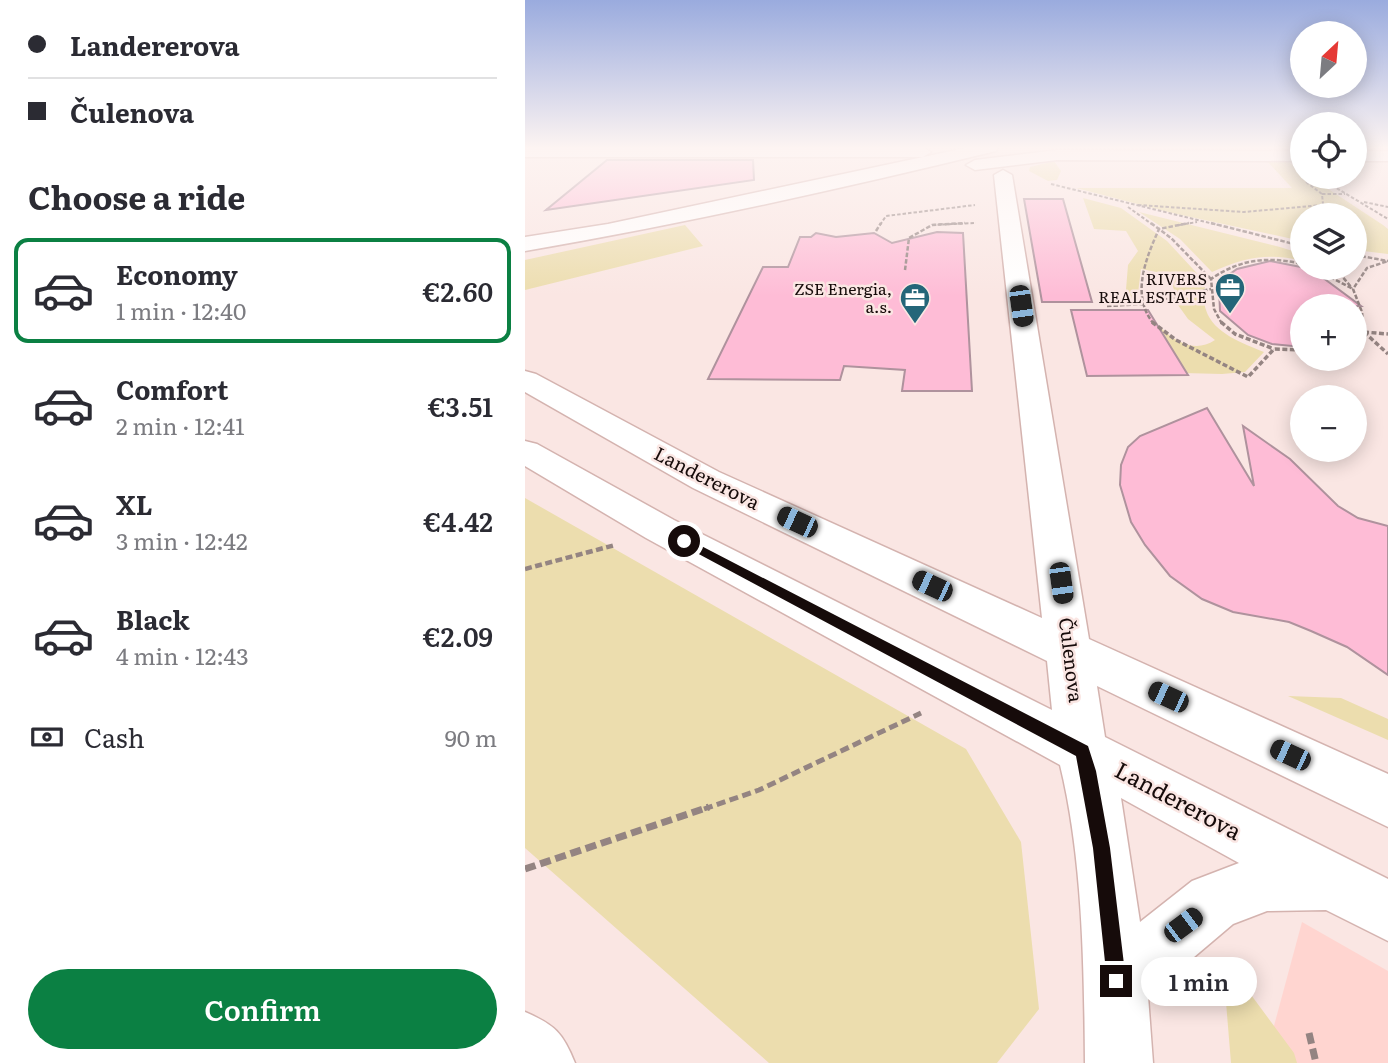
<!DOCTYPE html>
<meta charset="utf-8">
<style>
body{margin:0;font-family:Literata,serif;background:#f7f7f7;color:#2b2b33;height:100vh;display:flex;flex-direction:column;font-size:26px;white-space:nowrap}
*{box-sizing:border-box;margin:0}
p{font-size:23px;color:#7c7c81}
.icon{flex:none;width:38px;height:38px;fill:none;stroke:currentColor;stroke-width:2;stroke-linecap:round;stroke-linejoin:round}
.map{position:relative;flex:1;overflow:hidden}
.details{display:flex;flex-direction:column;background:#fff;width:525px}
.details>*{flex:none}
.top-card{display:grid;align-content:center;height:154px;padding:0 28px;background:#fff}
.needle{width:46px;rotate:26deg}
.buttons{position:absolute;left:765px;top:21px;display:grid;gap:14px}
.buttons a{display:grid;place-items:center;width:77px;height:77px;border-radius:50%;background:#fff;box-shadow:0 4px 18px #0003;font-size:35px}
.end{position:absolute;width:32px;height:32px;margin:-16px;border:9px solid #160b0a;background:#fff;box-shadow:0 0 0 4px #fff}
.from{border-radius:50%}
.bubble{position:absolute;height:49px;border-radius:24px;background:#fff;box-shadow:0 4px 18px #0003;font-size:23px;font-weight:600;line-height:49px;text-align:center}
.car{position:absolute;width:21px;height:42px;margin:-21px -10px;border-radius:9px;box-shadow:0 0 5px 2px #0007;background:linear-gradient(#222 24%,#8ab4d8 0 40%,#222 0 76%,#8ab4d8 0 86%,#222 0)}
.top-card b{display:flex;align-items:center;gap:24px;height:66px;font-size:26px}
.top-card b+b{border-top:2px solid #e1e1e2}
.top-card i{width:18px;height:18px;background:#2b2b33}
ul{padding:0;list-style:none}
li{display:flex;align-items:center;gap:21px;height:105px;margin:0 14px 10px;padding:0 14px;border:4px solid transparent;border-radius:14px}
li div{flex:1}
li b{display:block;font-size:26px}
li em{font-style:normal;font-weight:600}
li.on{border-color:#0b8043}
li>.icon{width:63px;height:63px;stroke-width:1.5}
h2{padding:0 28px;font-size:32px;line-height:84px}
.pay{display:flex;align-items:center;gap:18px;height:77px;padding:0 28px;font-size:26px}
.pay p{margin-inline-start:auto}
.primary-button{display:flex;gap:14px;margin-top:auto;padding:14px 28px}
.primary-button a{flex:1;height:80px;border-radius:42px;background:#0b8043;color:#fff;font-size:28px;font-weight:600;line-height:80px;text-align:center}
main{display:flex;flex:1;min-height:0}
.map>svg:first-child{display:block}
.built{fill:#ffd5d0}
.green{fill:#ecddae}
.building{fill:#febcd6;stroke:#af929d;stroke-width:2}
.lines{fill:none;stroke-linecap:round;stroke-linejoin:round}
.minor-casing{stroke:#d4b3af;stroke-width:3}
.major-casing{stroke:#d4b3af;stroke-width:3}
.path-far5{stroke:#948482;stroke-width:2;stroke-dasharray:3.5 2;stroke-linecap:butt}
.path-far4{stroke:#948482;stroke-width:2.5;stroke-dasharray:4.5 2;stroke-linecap:butt}
.path-far3{stroke:#948482;stroke-width:3.5;stroke-dasharray:5 2.5;stroke-linecap:butt}
.path-far2{stroke:#948482;stroke-width:4.5;stroke-dasharray:7 3.5;stroke-linecap:butt}
.path-far1{stroke:#948482;stroke-width:5;stroke-dasharray:9 4.5;stroke-linecap:butt}
.path{stroke:#948482;stroke-width:7;stroke-dasharray:11 5;stroke-linecap:butt}
.minor{fill:#fff;fill-rule:evenodd}
.major{fill:#fff;fill-rule:evenodd}
.route{fill:#160b0a}
.labels{text-anchor:middle;stroke-width:5;stroke-linejoin:round;paint-order:stroke}
.far-poi-label{font-size:16px;fill:#160b0a;stroke:#fae6e3;text-anchor:end}
.street-label{font-size:19px;fill:#160b0a;stroke:#fae6e3}
.near-street-label{font-size:23px;fill:#160b0a;stroke:#fae6e3}
</style>
<main>
<section class="details">
<div class="top-card">
<b><i class="from"></i>Landererova</b>
<b><i></i>Čulenova</b>
</div>
<h2>Choose a ride</h2>
<ul>
<li class="on"><svg class="icon" aria-label="car" viewBox="0 0 24 24"><path d="M5 17H2v-5l4-1 3-4h7l3 4 3 1v5h-3M9 17h6M6 11h13"/><circle cx="7" cy="17" r="2"/><circle cx="17" cy="17" r="2"/></svg><div><b>Economy</b><p>1 min · 12:40</p></div><em>€2.60</em></li>
<li><svg class="icon" aria-label="car" viewBox="0 0 24 24"><path d="M5 17H2v-5l4-1 3-4h7l3 4 3 1v5h-3M9 17h6M6 11h13"/><circle cx="7" cy="17" r="2"/><circle cx="17" cy="17" r="2"/></svg><div><b>Comfort</b><p>2 min · 12:41</p></div><em>€3.51</em></li>
<li><svg class="icon" aria-label="car" viewBox="0 0 24 24"><path d="M5 17H2v-5l4-1 3-4h7l3 4 3 1v5h-3M9 17h6M6 11h13"/><circle cx="7" cy="17" r="2"/><circle cx="17" cy="17" r="2"/></svg><div><b>XL</b><p>3 min · 12:42</p></div><em>€4.42</em></li>
<li><svg class="icon" aria-label="car" viewBox="0 0 24 24"><path d="M5 17H2v-5l4-1 3-4h7l3 4 3 1v5h-3M9 17h6M6 11h13"/><circle cx="7" cy="17" r="2"/><circle cx="17" cy="17" r="2"/></svg><div><b>Black</b><p>4 min · 12:43</p></div><em>€2.09</em></li>
</ul>
<div class="pay"><svg class="icon" aria-label="cash" viewBox="0 0 24 24"><path d="M3 7h18v10H3z"/><circle cx="12" cy="12" r="2"/></svg>Cash<p>90 m</p></div>
<div class="primary-button"><a>Confirm</a></div>
</section>
<div class="map">
<svg width="863" height="1063" viewBox="0 0 863 1063">
<rect width="100%" height="100%" fill="#fae6e3"/>
<path class="built" d="M777 922 863 971V1063H739Z"/>
<path class="green" d="M741 160H760L777 171V177H785L858 225 863 229V254L830 250V215H777V241L647 213 551 188H767Z
M529 161 536 171 532 180 523 181 504 171 505 167Z
M558 198 596 208 642 241 680 282C680 290 678 302 681 310 688 333 719 344 739 352L720 372 697 374 581 371 620 311C637 331 663 358 690 340L663 319 653 305 646 279 636 273 616 269 612 301 600 302 603 265 613 251 601 231 569 229Z
M614 212 755 247 777 254V261C744 252 717 258 687 272L655 239Z
M160 225 178 246 0 290V260Z
M0 498 441 749 496 842 514 1009 472 1063H244L0 848Z
M763 696 816 698 863 719V740Z
M704 965 769 1053 772 1063H706L700 990Z"/>
<path class="building" d="M82 160H228L229 180 21 210Z
M499 199H538L567 302H517Z
M412 232 438 233 447 391H377L380 370 319 366 315 380 183 379 238 267H263L275 237H286L291 233 311 237 349 233 367 243Z
M745 261 786 269 836 306H777V347L747 344 723 335 695 311 694 287 698 279 712 269Z
M546 310H623L663 375 562 376Z
M682 408 729 486 718 426 765 459 813 506 833 518 863 526V675L822 647 786 631 764 622 708 612 677 599 645 576 620 545 606 522 595 485 596 465 603 447 615 436Z"/>
<g class="lines">
<g class="minor-casing">
<path id="minor" d="M0 147H398L406 152 398 157H0Z
M532 150 777 151V161L532 160 450 170 441 165 450 160Z
M830 151H863V161H830Z
M478 170 487 175 564 639 863 774V827L572 686 580 737 863 879V941L801 910 742 911 708 924 623 996 628 1063H560C559 966 558 859 535 765L121 538 0 466V441L12 444 149 520 527 710 522 661 168 488 0 392V371L11 374 194 472 517 618 469 175ZM596 798 714 863 667 881 615 922Z
M0 1012C30 1025 38 1033 50 1063H0Z"/>
</g>
<g class="major-casing">
<path id="major" d="M445 147H473L471 151C315 189 158 224 0 251V237L83 224Z"/>
</g>
<path class="path-far5" d="M793 177 863 219
M781 182 797 194 799 215
M526 184 693 225
M797 194H820
M839 202 863 207
M613 205 719 212 797 205
M603 207 628 225
M355 225 361 216 450 205
M407 225 451 223
M654 225 672 222"/>
<path class="path-far4" d="M626 223 646 238 686 279
M686 223 777 246
M351 231 356 223
M830 255 863 261
M788 268 828 289
M810 268 827 288
M380 270 384 238 407 225 440 223
M582 306 618 304 686 289
M629 324C605 296 621 258 634 229L664 223
M697 324 689 309 686 279C715 259 743 256 777 264
M838 324 837 312 828 289 842 268 863 261"/>
<path class="path-far3" d="M627 322 651 340 723 377 749 349 777 350
M696 322 710 334 749 349
M839 332 863 354
M839 332 863 334
M830 336 839 332 838 322
M830 356 839 333
M811 366 828 359"/>
<path class="path-far2" d="M0 569 90 545"/>
<path class="path-far1" d="M179 809 234 790 396 713"/>
<path class="path" d="M0 869 184 807
M784 1033 791 1063"/>
<use href="#minor" class="minor"/>
<use href="#major" class="major"/>
</g>
<linearGradient id="sky" x2="0" y2="1"><stop stop-color="#9aabde"/><stop offset="0.5" stop-color="#fdf4f2"/><stop offset="1" stop-color="#fdf4f2" stop-opacity="0"/></linearGradient>
<rect width="863" height="296" fill="url(#sky)"/>
<path class="route" d="M159 537 563 746 571 771 585 848 601 981 598 988 591 991 584 988 582 981 568 848 551 756 155 544 153 541Z"/>
<defs>
<g id="office-pin" transform="scale(1.575)"><path d="M0 17L-7.5 6A9.5 9.5 0 1 1 7.5 6Z" fill="#246679" stroke="#fae6e3"/><path d="M-6-3h4V-5.5h4V-3h4V5H-6ZM-1-4.5V-3h2v-1.5ZM-6 0V1H6V0Z" fill="#fff"/></g>
</defs>
<g fill-rule="evenodd">
<use href="#office-pin" x="705" y="288"/>
<use href="#office-pin" x="390" y="298"/>
</g>
<g class="labels">
<g class="far-poi-label">
<text x="682" y="285">RIVERS<tspan x="682" dy="18">REAL ESTATE</tspan></text>
<text x="367" y="295">ZSE Energia,<tspan x="367" dy="18">a.s.</tspan></text>
</g>
<g class="street-label">
<text transform="translate(182 478) rotate(27)" y="7">Landererova</text>
<text transform="translate(546 660) rotate(83)" y="7">Čulenova</text>
</g>
<g class="near-street-label">
<text transform="translate(653 801) rotate(28)" y="8">Landererova</text>
</g>
</g>
</svg>
<div class="buttons">
<a><svg class="needle" viewBox="-14 -14 28 28"><path d="M0-13l5 13h-10z" fill="#e53935"/><path d="M0 13l5-13h-10z" fill="#7c7c81"/></svg></a>
<a><svg class="icon" aria-label="locate" viewBox="0 0 24 24"><circle cx="12" cy="12" r="6"/><path d="M12 2v4M12 18v4M2 12h4M18 12h4"/></svg></a>
<a><svg class="icon" aria-label="layers" viewBox="0 0 24 24"><path d="M12 4l9 5-9 5-9-5zM3 14l9 5 9-5"/></svg></a>
<a>+</a>
<a>−</a>
</div>
<i class="end from" style="left:159px;top:541px"></i>
<i class="end" style="left:591px;top:981px"></i>
<div class="bubble" style="left:616px;top:957px;width:116px">1 min</div>
<i class="car" style="left:496px;top:306px;rotate:172deg"></i>
<i class="car" style="left:272px;top:522px;rotate:295deg"></i>
<i class="car" style="left:536px;top:583px;rotate:172deg"></i>
<i class="car" style="left:407px;top:586px;rotate:295deg"></i>
<i class="car" style="left:643px;top:697px;rotate:295deg"></i>
<i class="car" style="left:765px;top:755px;rotate:295deg"></i>
<i class="car" style="left:658px;top:925px;rotate:53deg"></i>
</div>
</main>
